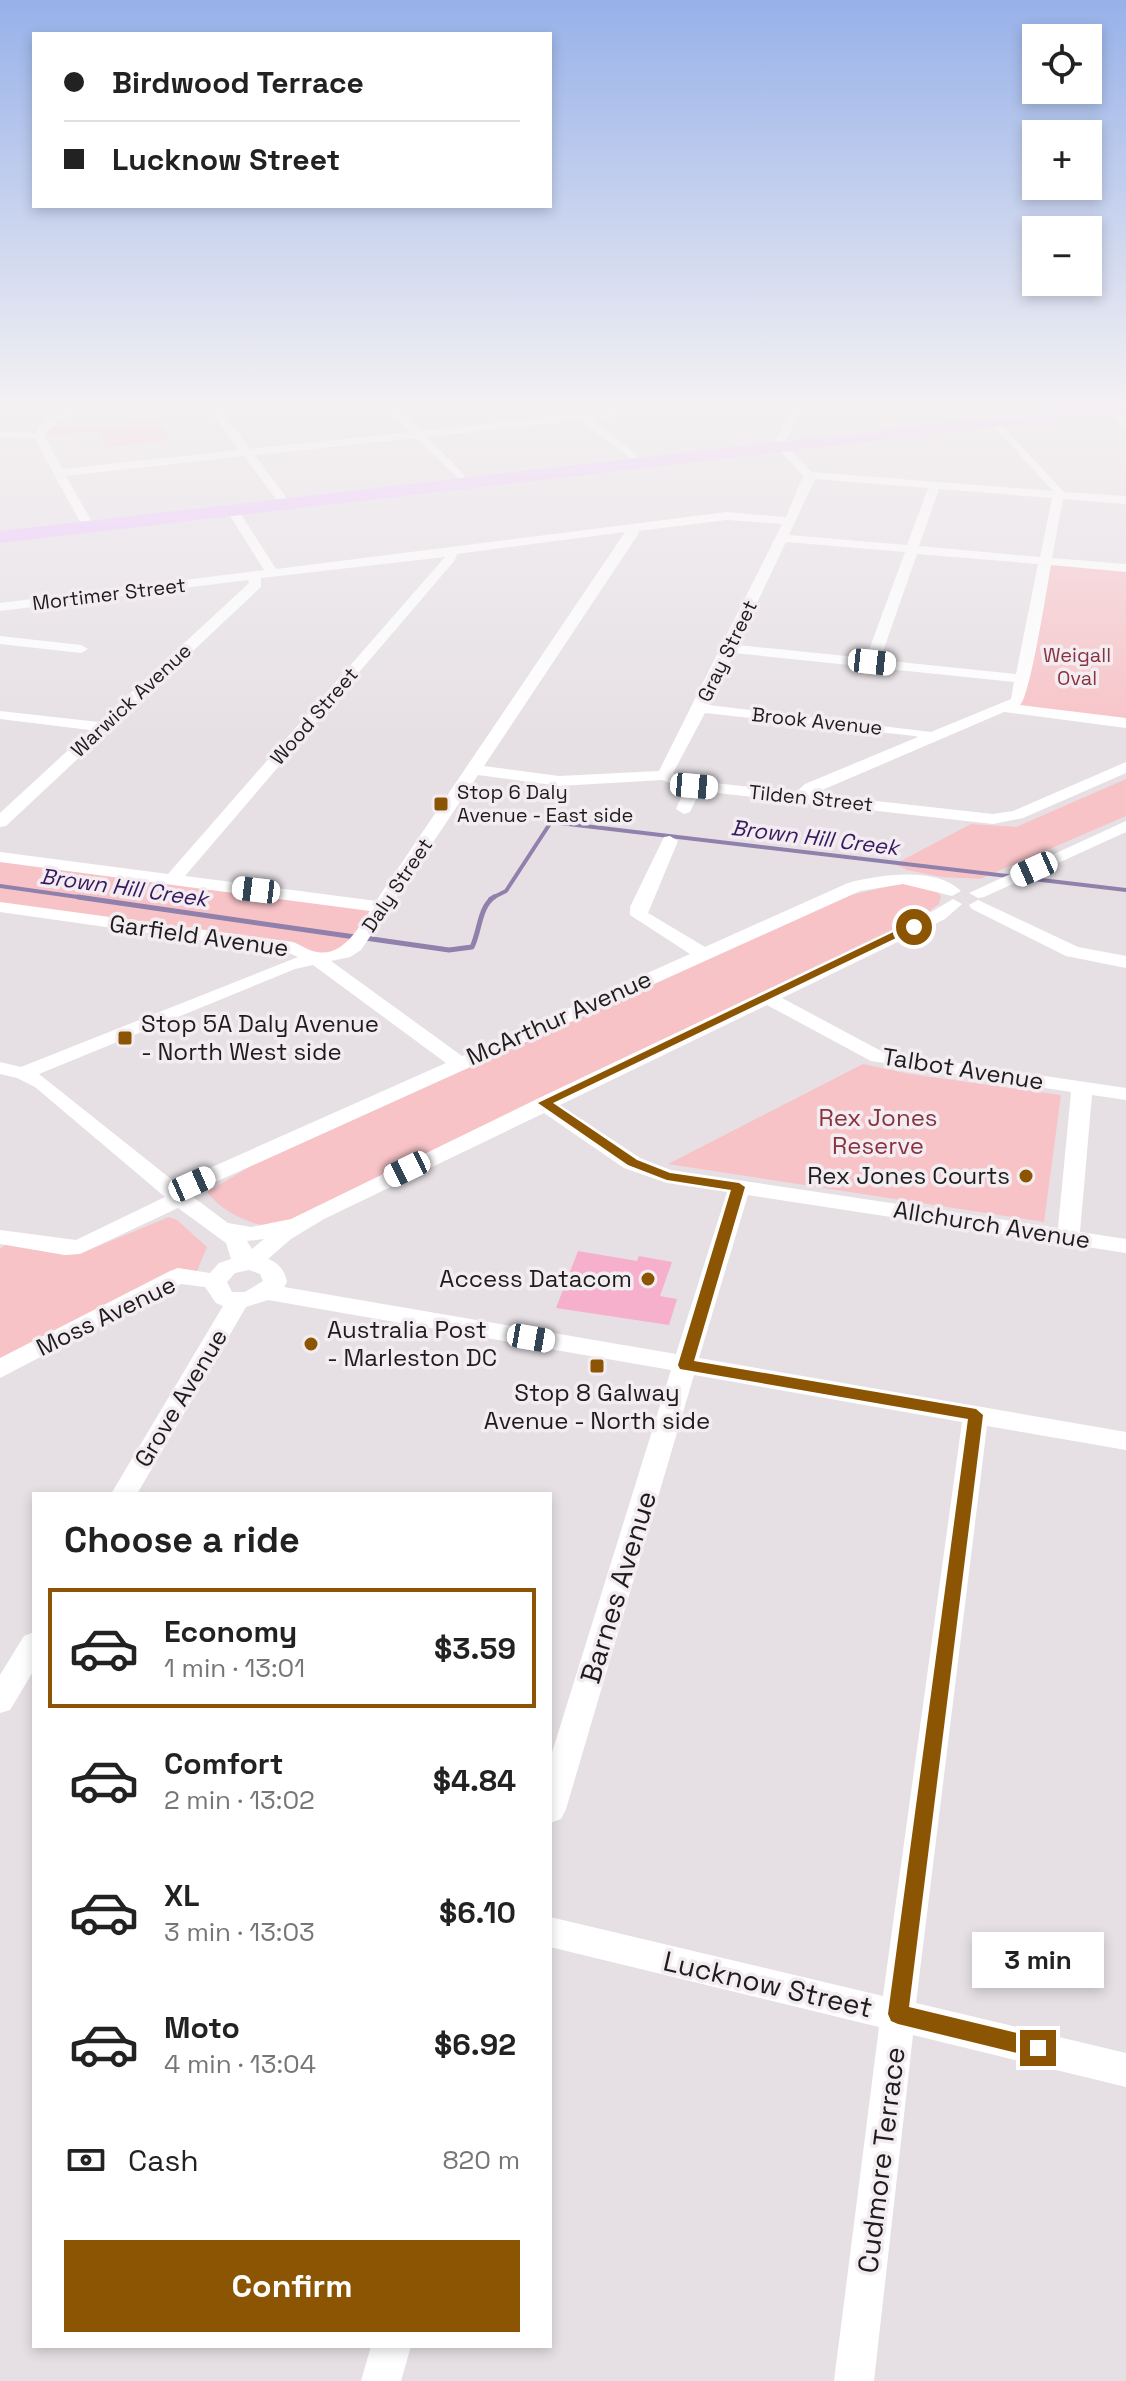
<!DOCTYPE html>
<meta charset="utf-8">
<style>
body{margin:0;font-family:"Space Grotesk",sans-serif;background:#f2f2f2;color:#222;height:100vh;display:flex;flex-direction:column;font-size:30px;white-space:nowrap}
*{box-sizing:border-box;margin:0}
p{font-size:26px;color:#767676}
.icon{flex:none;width:44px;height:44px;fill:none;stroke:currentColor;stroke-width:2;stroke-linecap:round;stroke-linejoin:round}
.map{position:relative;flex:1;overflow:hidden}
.side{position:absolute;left:32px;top:1492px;width:520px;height:856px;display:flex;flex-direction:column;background:#fff;border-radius:0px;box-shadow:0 4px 12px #0003}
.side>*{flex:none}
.hud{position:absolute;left:32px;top:32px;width:520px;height:176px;border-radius:0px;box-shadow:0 4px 12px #0003;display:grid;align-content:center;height:176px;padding:0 32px;background:#fff}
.fabs{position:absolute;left:1022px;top:24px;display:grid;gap:16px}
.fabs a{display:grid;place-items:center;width:80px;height:80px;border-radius:0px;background:#fff;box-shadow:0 4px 12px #0003;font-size:40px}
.end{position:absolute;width:36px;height:36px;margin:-18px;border:10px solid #8b5504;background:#fff;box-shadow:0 0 0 4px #fff}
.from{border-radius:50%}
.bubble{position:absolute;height:56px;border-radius:0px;background:#fff;box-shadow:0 4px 12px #0003;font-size:26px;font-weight:700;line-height:56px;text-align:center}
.car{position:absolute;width:24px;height:48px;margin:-24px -12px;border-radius:10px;box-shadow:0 0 6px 2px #0007;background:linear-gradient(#fff 24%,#345 0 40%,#fff 0 76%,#345 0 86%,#fff 0)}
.hud b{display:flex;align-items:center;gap:28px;height:76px;font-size:30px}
.hud b+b{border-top:2px solid #e0e0e0}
.hud i{width:20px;height:20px;background:#222}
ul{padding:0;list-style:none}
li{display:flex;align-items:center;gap:24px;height:120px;margin:0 16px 12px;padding:0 16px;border:4px solid transparent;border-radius:0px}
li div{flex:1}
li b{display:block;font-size:30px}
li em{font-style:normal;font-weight:700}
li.on{border-color:#8b5504}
li>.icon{width:72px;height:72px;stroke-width:1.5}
h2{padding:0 32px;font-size:36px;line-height:96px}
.pay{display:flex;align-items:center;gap:20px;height:88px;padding:0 32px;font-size:30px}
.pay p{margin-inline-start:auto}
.cta{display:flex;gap:16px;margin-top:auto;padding:16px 32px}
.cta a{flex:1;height:92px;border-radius:0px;background:#8b5504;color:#fff;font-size:32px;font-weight:700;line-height:92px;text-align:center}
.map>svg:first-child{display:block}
.green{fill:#f7c3c7}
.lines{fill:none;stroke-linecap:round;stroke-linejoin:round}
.stream-far1{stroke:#8f81ac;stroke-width:4}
.stream{stroke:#8f81ac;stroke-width:5}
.building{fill:#f6b0cc}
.minor{fill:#fff;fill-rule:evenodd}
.highway{fill:#edc1fe;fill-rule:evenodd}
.route{fill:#8b5504}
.poi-dot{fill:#8b5504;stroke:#f3edf1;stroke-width:3}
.labels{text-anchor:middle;stroke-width:7;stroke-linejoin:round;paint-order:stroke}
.far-street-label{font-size:20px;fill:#1e1c1d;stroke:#f3edf1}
.far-park-label{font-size:20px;fill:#893242;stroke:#f3edf1}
.far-poi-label{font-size:20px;fill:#1e1c1d;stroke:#f3edf1;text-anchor:start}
.far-water-label{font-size:22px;font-style:italic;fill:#371960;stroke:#f3edf1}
.street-label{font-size:24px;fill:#1e1c1d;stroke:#f3edf1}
.poi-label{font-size:24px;fill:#1e1c1d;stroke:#f3edf1;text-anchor:start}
.park-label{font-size:24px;fill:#893242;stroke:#f3edf1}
.near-street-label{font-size:28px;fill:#1e1c1d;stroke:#f3edf1}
</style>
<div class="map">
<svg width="1126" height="2381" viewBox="0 0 1126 2381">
<rect width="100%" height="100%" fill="#e6e0e4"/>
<path class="green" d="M155 420 171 441 107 447 97 431 49 436 47 431 60 423 95 426Z
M1047 561 1126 568V723L1004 708 1018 700Z
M1126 779V816L980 879 942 877 907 870 895 864 971 824 1016 827Z
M0 857 382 907 351 949 316 959 293 948 0 907Z
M903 883 936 890 941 896 939 904 928 912 273 1228C248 1223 223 1213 207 1192L251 1166 851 895Z
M863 1064 910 1074 1061 1095 1044 1222 668 1164Z
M169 1217 177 1220 207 1247 197 1271 0 1361V1249L6 1244 64 1255 84 1252Z"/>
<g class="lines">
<path class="stream-far1" d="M0 886 92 899
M490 899 506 891 551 822 1126 890"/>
<path class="stream" d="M78 897 355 937
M365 938 449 950 472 947C480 931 479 907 494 897"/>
</g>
<path class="building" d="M578 1251 637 1261 639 1256 672 1262 660 1296 677 1299 669 1325 556 1308Z"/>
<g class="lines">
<path class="minor" d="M77 402H90L48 429 44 436 63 469 239 450 204 402H215L221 412 315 402H355L226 417 250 449 410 432 382 402H393L421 431 685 402H722L592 419 637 455V459L633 460 580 420 427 437 464 475V479L460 480 416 438 255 455 286 497 280 501 276 499 244 456 66 476 91 520 85 524 79 520 35 439 0 437V431L36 433 40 425Z
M796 402H806L784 444 812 472 1053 491 992 424 991 422 996 419 1064 492 1126 496V504L1063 499 1052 558 1126 564V572L1051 565C1047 587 1030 698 1020 705L1126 718V728L1004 712 813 794 993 814 1013 811 1126 762V773L1023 818 993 824 700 791 690 812 684 814 676 809 685 788 662 780 559 786 478 775 361 950 350 957 331 961 462 1056 690 954 630 915V907L664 837 670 836 678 841 648 913 705 947 848 883C879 875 935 866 961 891L952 896 903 884 860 891 189 1194 228 1223 251 1227 291 1219 537 1099 933 911 953 899 962 904 945 919 782 998 883 1052 1126 1088V1100L1092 1095 1080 1232 1126 1239V1253L748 1195 699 1358 1126 1432V1450L987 1426 916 2003 1126 2053V2087L913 2035 874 2381H834L879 2027 550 1947V1917L883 1996 962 1422 694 1375 566 1809 561 1819 550 1823V1759L671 1370 268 1300 246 1307 137 1494H111L223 1306 216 1303 205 1287 181 1284 0 1378V1358L170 1271 178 1268 210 1273 219 1263 231 1259 226 1243 178 1208 80 1254 65 1255 0 1244V1230L76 1240 165 1197 35 1087 17 1078 0 1074V1062L21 1067 298 957 289 953 0 912V902L293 942C301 945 309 951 317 952 343 957 358 928 370 911L0 862V852L168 874 445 557 261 578V587L6 826 0 827V813L90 730 0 719V711L99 722 249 583 248 580 0 611V603L264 570 227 511 233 507 237 508 276 569 727 512 786 517 803 476 774 444ZM815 479 928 488 907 545 789 535ZM939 489 1052 498 1040 557 919 546ZM727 520 782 524 659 771 559 776 484 766 639 533 638 531ZM625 532 376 901 185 876 455 560 457 554ZM786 542 905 552 866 658 737 645ZM917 554 1038 564 1016 674 880 660ZM734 653 1014 682 1011 699 931 732 709 705ZM705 713 915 736 918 737 805 784 796 792 697 781 673 773ZM313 965 446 1063 176 1183 39 1074 295 969ZM767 1005 871 1061 1071 1092 1058 1228 671 1170 640 1158 560 1105ZM544 1113 624 1168 667 1183 727 1192 676 1354 284 1287 287 1282C285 1271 279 1263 268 1259L291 1239 324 1219ZM264 1239 252 1249 247 1241ZM249 1270 260 1274 263 1281 245 1292H232L227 1282 235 1273Z
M1109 406 1126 419V428L1105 411 1104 409Z
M0 636 81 645 88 649 81 653 0 644Z
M1126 821V832L984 897 978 898 969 893Z
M978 900 1078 947 1126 956V968L1066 956 972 909 969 905Z
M34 1632V1670L10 1710 0 1713V1675L24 1636Z
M371 2346H411L401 2381H361Z"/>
<path class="highway" d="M1126 402V412L0 543V531Z"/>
</g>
<linearGradient id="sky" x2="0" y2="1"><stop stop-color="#97b1e9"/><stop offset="0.55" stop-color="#f4f1f3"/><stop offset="1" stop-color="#f4f1f3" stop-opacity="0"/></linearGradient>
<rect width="1126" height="736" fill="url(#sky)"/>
<path class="route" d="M910 924 919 927 553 1103 637 1160 670 1173 739 1183 745 1187 694 1361 976 1409 983 1415 909 2007 1038 2038 1045 2041 1048 2048 1045 2055 1038 2058 898 2024 891 2021 888 2014 968 1419 680 1369 678 1365 731 1190 667 1180 628 1165 538 1103Z"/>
<g class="poi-dot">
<rect x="433" y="796" width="16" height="16" rx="4"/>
<rect x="117" y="1030" width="16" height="16" rx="4"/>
<circle cx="1026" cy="1176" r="8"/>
<circle cx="648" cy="1279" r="8"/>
<circle cx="311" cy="1344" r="8"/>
<rect x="589" y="1358" width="16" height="16" rx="4"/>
</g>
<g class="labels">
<g class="far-street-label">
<text transform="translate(109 594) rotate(-7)" y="7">Mortimer Street</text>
<text transform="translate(727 651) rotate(-64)" y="7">Gray Street</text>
<text transform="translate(131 700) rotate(-43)" y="7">Warwick Avenue</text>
<text transform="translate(314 716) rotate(-49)" y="7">Wood Street</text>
<text transform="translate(817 721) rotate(6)" y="7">Brook Avenue</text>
<text transform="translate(811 798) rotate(6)" y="7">Tilden Street</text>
<text transform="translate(397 885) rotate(-56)" y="7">Daly Street</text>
</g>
<g class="far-park-label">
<text x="1077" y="662">Weigall<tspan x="1077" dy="23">Oval</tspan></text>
</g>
<g class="far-poi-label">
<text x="457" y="799">Stop 6 Daly<tspan x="457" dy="23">Avenue - East side</tspan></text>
</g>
<g class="far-water-label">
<text transform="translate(815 837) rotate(7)" y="8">Brown Hill Creek</text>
<text transform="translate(124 887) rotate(8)" y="8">Brown Hill Creek</text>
</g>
<g class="street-label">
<text transform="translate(199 936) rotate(8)" y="8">Garfield Avenue</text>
<text transform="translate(559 1018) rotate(-24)" y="8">McArthur Avenue</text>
<text transform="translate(963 1069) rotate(9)" y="8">Talbot Avenue</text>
<text transform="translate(992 1225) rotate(9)" y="8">Allchurch Avenue</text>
<text transform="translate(106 1316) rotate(-26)" y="8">Moss Avenue</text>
<text transform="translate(181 1398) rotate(-59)" y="8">Grove Avenue</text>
</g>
<g class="poi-label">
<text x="141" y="1032">Stop 5A Daly Avenue<tspan x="141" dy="28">- North West side</tspan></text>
<text x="1010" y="1184" text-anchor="end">Rex Jones Courts</text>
<text x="632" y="1287" text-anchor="end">Access Datacom</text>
<text x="327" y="1338">Australia Post<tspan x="327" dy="28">- Marleston DC</tspan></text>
<text x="597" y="1401" text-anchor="middle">Stop 8 Galway<tspan x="597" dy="28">Avenue - North side</tspan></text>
</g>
<g class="park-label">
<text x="878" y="1126">Rex Jones<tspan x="878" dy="28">Reserve</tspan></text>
</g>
<g class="near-street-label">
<text transform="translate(618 1587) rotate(-73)" y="10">Barnes Avenue</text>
<text transform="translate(768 1984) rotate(13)" y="10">Lucknow Street</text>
<text transform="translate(881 2160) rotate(-83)" y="10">Cudmore Terrace</text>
</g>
</g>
</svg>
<div class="fabs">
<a><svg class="icon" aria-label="locate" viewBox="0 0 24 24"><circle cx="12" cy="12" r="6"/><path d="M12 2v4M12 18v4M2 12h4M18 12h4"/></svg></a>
<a>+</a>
<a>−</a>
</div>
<i class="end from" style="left:914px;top:927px"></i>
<i class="end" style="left:1038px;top:2048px"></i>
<div class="bubble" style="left:972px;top:1932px;width:132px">3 min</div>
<i class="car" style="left:872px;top:662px;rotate:96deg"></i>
<i class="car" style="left:694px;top:786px;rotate:95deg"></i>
<i class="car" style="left:1034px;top:869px;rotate:246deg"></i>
<i class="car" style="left:256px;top:890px;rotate:277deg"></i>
<i class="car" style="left:407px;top:1169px;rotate:244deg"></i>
<i class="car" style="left:192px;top:1184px;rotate:66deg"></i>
<i class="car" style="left:531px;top:1338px;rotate:100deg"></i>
<div class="hud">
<b><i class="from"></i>Birdwood Terrace</b>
<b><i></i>Lucknow Street</b>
</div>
<section class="side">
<h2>Choose a ride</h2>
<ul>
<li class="on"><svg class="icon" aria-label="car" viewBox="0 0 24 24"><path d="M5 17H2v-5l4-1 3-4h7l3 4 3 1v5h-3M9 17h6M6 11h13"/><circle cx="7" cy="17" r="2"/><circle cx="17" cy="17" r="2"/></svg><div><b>Economy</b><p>1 min · 13:01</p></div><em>$3.59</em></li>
<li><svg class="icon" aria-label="car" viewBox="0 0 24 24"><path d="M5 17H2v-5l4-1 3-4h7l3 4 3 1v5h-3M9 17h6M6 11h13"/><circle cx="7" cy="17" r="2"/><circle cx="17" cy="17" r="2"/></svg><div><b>Comfort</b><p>2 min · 13:02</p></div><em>$4.84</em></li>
<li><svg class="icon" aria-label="car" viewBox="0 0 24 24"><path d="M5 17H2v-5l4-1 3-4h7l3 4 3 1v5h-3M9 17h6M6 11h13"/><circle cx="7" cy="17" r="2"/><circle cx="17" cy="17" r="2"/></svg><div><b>XL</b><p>3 min · 13:03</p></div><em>$6.10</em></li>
<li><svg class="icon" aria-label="car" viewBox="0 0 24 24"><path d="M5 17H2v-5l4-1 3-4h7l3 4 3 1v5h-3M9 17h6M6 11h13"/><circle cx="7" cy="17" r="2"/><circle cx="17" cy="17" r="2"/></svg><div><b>Moto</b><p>4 min · 13:04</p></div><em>$6.92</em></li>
</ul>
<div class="pay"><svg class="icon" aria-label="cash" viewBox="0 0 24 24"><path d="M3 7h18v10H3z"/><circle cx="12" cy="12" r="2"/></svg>Cash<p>820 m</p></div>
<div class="cta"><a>Confirm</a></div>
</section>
</div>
